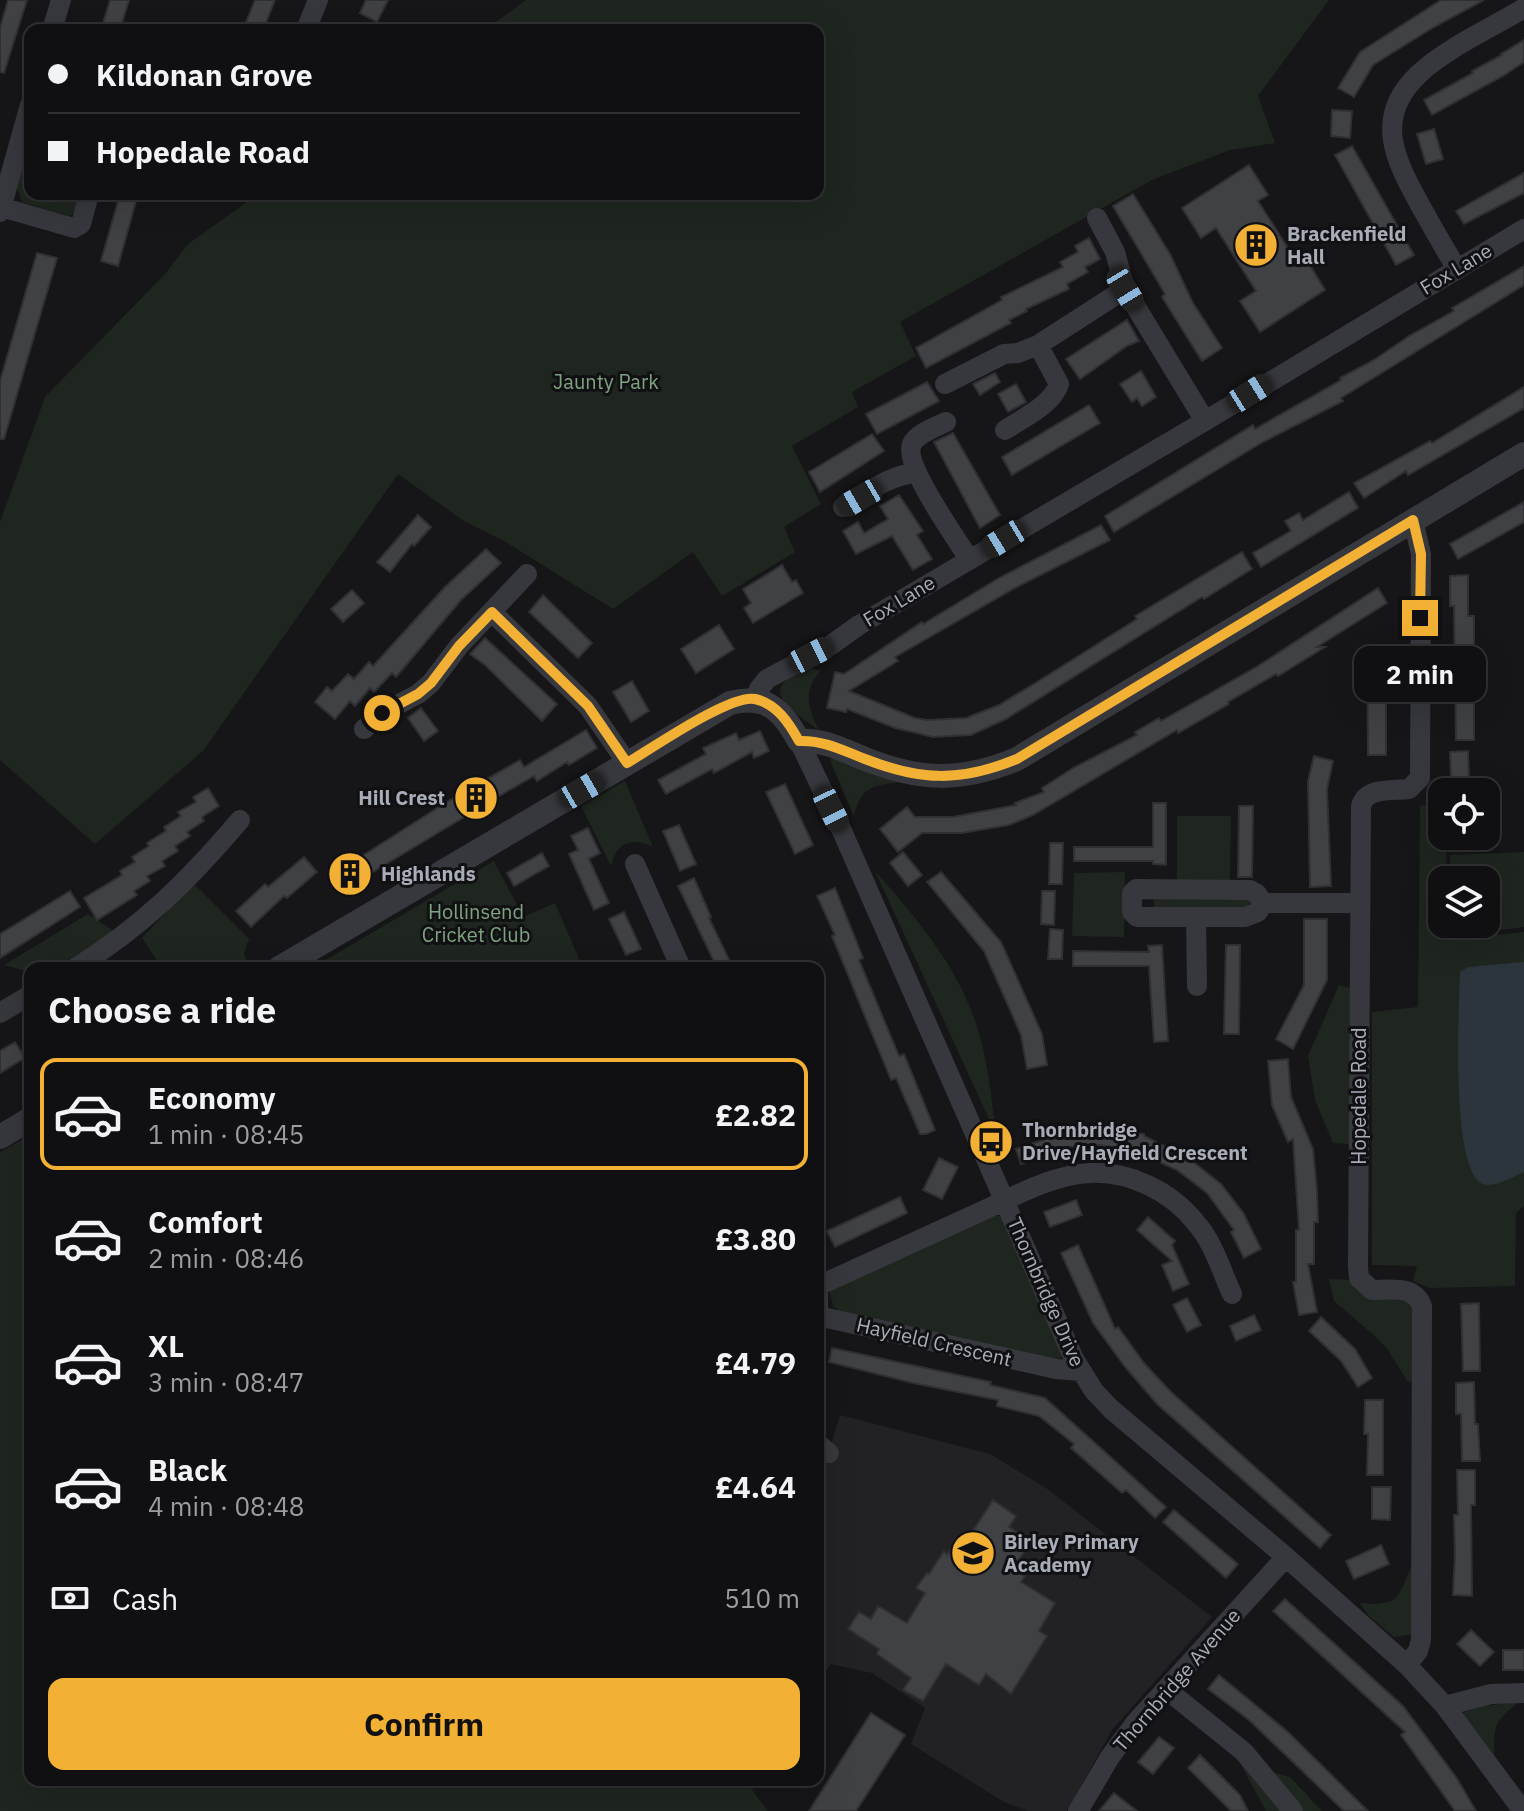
<!DOCTYPE html>
<meta charset="utf-8">
<style>
body{margin:0;font-family:"IBM Plex Sans",sans-serif;background:#19191b;color:#f1f3f6;height:100vh;display:flex;flex-direction:column;font-size:30px;white-space:nowrap}
*{box-sizing:border-box;margin:0}
p{font-size:26px;color:#9c9d9f}
.icon{flex:none;width:44px;height:44px;fill:none;stroke:currentColor;stroke-width:2;stroke-linecap:round;stroke-linejoin:round}
.map{position:relative;flex:1;overflow:hidden}
.drawer{position:absolute;left:24px;top:962px;width:800px;height:824px;display:flex;flex-direction:column;background:#101012;border-radius:16px;box-shadow:0 8px 32px #0002,0 0 0 2px #303032}
.drawer>*{flex:none}
.guide{position:absolute;left:24px;top:24px;width:800px;height:176px;border-radius:16px;box-shadow:0 8px 32px #0002,0 0 0 2px #303032;display:grid;align-content:center;height:176px;padding:0 24px;background:#101012}
.controls{position:absolute;left:1428px;top:778px;display:grid;gap:16px}
.controls a{display:grid;place-items:center;width:72px;height:72px;border-radius:16px;background:#101012;box-shadow:0 8px 32px #0002,0 0 0 2px #303032;font-size:40px}
.end{position:absolute;width:36px;height:36px;margin:-18px;border:10px solid #f2b134;background:#111;box-shadow:0 0 0 4px #111}
.from{border-radius:50%}
.bubble{position:absolute;height:56px;border-radius:16px;background:#101012;box-shadow:0 8px 32px #0002,0 0 0 2px #303032;font-size:26px;font-weight:800;line-height:56px;text-align:center}
.car{position:absolute;width:24px;height:48px;margin:-24px -12px;border-radius:10px;box-shadow:0 0 6px 2px #0007;background:linear-gradient(#222 24%,#8ab4d8 0 40%,#222 0 76%,#8ab4d8 0 86%,#222 0)}
.guide b{display:flex;align-items:center;gap:28px;height:76px;font-size:30px}
.guide b+b{border-top:2px solid #303032}
.guide i{width:20px;height:20px;background:#f1f3f6}
ul{padding:0;list-style:none}
li{display:flex;align-items:center;gap:24px;height:112px;margin:0 16px 12px;padding:0 8px;border:4px solid transparent;border-radius:16px}
li div{flex:1}
li b{display:block;font-size:30px}
li em{font-style:normal;font-weight:800}
li.on{border-color:#f2b134}
li>.icon{width:72px;height:72px;stroke-width:1.5}
h2{padding:0 24px;font-size:36px;line-height:96px}
.pay{display:flex;align-items:center;gap:20px;height:88px;padding:0 24px;font-size:30px}
.pay p{margin-inline-start:auto}
.primary-button{display:flex;gap:16px;margin-top:auto;padding:16px 24px}
.primary-button a{flex:1;height:92px;border-radius:16px;background:#f2b134;color:#111;font-size:32px;font-weight:800;line-height:92px;text-align:center}
.map>svg:first-child{display:block}
.built{fill:#222225}
.green{fill:#1e261f}
.water{fill:#2c353c}
.building{fill:#404145;stroke:#303034;stroke-width:2}
.lines{fill:none;stroke-linecap:round;stroke-linejoin:round}
.minor{stroke:#37383d;stroke-width:20}
.tertiary{stroke:#37383d;stroke-width:24}
.route{stroke:#f2b134;stroke-width:10}
.labels{text-anchor:middle;stroke-width:6;stroke-linejoin:round;paint-order:stroke}
.poi-label{font-size:20px;font-weight:bold;fill:#a8adb8;stroke:#111113;text-anchor:start}
.street-label{font-size:20px;fill:#a8adb8;stroke:#111113}
.park-label{font-size:20px;fill:#7fa381;stroke:#111113}
</style>
<div class="map">
<svg width="1524" height="1811" viewBox="0 0 1524 1811">
<rect width="100%" height="100%" fill="#161618"/>
<path class="built" d="M840 1415 990 1454 1046 1488 1212 1617 1112 1730 1067 1811H1028L1004 1802 911 1744 925 1708 872 1673 831 1664 818 1682V1465H825Z"/>
<path class="green" d="M526 0H1329L1258 96 1275 143 1230 150 1152 180 900 322 916 356 852 392 858 407 792 446 821 504 784 527 795 552 722 596 693 552 613 609 504 541 464 521 398 474 203 751 95 844 0 760V522L45 397 165 274 188 244 258 194H818V30H485Z
M30 136V194H82L79 208 70 216 22 202 16 186Z
M808 666 820 671C803 692 807 706 819 730 806 720 765 698 786 680 792 674 801 670 808 666Z
M833 757 901 782C873 785 860 787 854 817L830 760Z
M625 781 653 847C632 836 616 843 611 866L581 806Z
M1437 804 1438 850H1446L1447 880H1442V924H1449L1450 940 1524 932V1206L1516 1213 1515 1286 1430 1288 1413 1281 1417 1266 1372 1265V1012L1418 1007 1420 806Z
M1177 816H1231L1230 880H1177Z
M1524 852V927L1453 936V924H1486V880H1451L1450 855Z
M494 861 523 917 555 903 583 968H312Z
M875 871C921 923 968 978 983 1049 990 1077 992 1106 996 1134Z
M1125 872 1124 937 1072 936 1074 873Z
M193 883 249 939 244 954 249 966 162 968 142 938Z
M1154 898H1251L1250 908 1154 907Z
M88 914 115 932 54 968H30V972L4 965Z
M1339 985 1354 989 1352 1144 1333 1143 1315 1100 1308 1056Z
M30 1135V1780H755L750 1787 768 1811H0V1152Z
M991 1216H999L1004 1220 1064 1354 1059 1359 1052 1361 841 1312 833 1306 829 1290Z
M1329 1279 1353 1280 1413 1305 1414 1382 1407 1381 1388 1350 1376 1337 1334 1301Z
M1412 1564 1414 1634 1394 1637 1369 1616 1360 1603C1399 1607 1399 1597 1412 1564Z
M1519 1702C1495 1721 1494 1724 1494 1755L1462 1713 1484 1706Z
M1240 1763 1290 1777 1322 1811H1266Z"/>
<path class="water" d="M1524 962V1172C1512 1177 1495 1188 1483 1184 1450 1171 1459 1006 1460 972L1468 967Z"/>
<path class="building" d="M8 0H27L4 73 0 72V28Z
M110 0H129L120 30H101Z
M255 0H275L263 30H243Z
M366 0H388L377 22 360 13Z
M1441 0H1484L1434 27 1373 65 1354 97 1338 88 1360 52Z
M1524 40V62L1503 76 1432 115 1424 100 1473 73 1472 71 1502 55 1501 54Z
M1332 110 1352 111 1350 138 1331 136Z
M1434 129 1443 159 1426 164 1417 134Z
M1352 146 1414 255 1396 265 1335 155Z
M1249 165 1268 195 1258 201 1300 267 1308 262 1325 290 1260 332 1240 301 1256 291 1216 228 1201 238 1182 208Z
M1524 173V193L1464 224 1456 211Z
M120 194H138L118 266 101 261Z
M1133 194 1170 254 1193 303 1222 348 1202 361 1162 297 1165 294 1113 206Z
M1089 238 1100 259 1085 267 1088 272 1067 284 1069 289 1026 309 1027 311 1009 320 1011 323 926 368 916 348 1002 300 1001 297 1063 267 1060 262 1078 252 1075 246Z
M37 253 57 258 4 439H0V381Z
M1524 266V285L1341 398 1343 401 1263 442 1114 532 1105 516 1253 425 1255 429 1341 380 1340 378 1374 360 1409 336 1454 311 1452 308Z
M1127 320 1139 341 1127 346 1080 379 1066 359Z
M1141 371 1156 397 1142 406 1137 398 1132 402 1120 384Z
M995 373 1000 382 980 395 973 384Z
M927 382 939 401 877 434 866 414Z
M1016 384 1026 402 1008 412 998 394Z
M1524 387V408L1408 475 1406 471 1364 498 1354 483 1430 441 1432 443Z
M1089 405 1100 423 1012 475 1002 457Z
M953 433 1000 515 980 528 934 442Z
M872 434 884 451 820 492 809 472Z
M1349 492 1358 508 1261 567 1253 553 1291 531 1285 521 1299 513 1303 520Z
M899 495 923 531 917 535 932 559 913 570 892 536 856 554 843 531 858 522 864 533 888 519 880 506Z
M1524 502V522L1458 559 1450 544Z
M418 515 431 527 414 546 412 544 390 572 377 562Z
M1101 525 1110 540 1015 588 916 645 895 657 898 661 849 691 915 718 927 720 966 718 999 705 1037 682 1137 619 1135 616 1242 552 1252 569 1204 599 1202 597 1006 719 971 735 933 737 895 728 847 709 846 712 827 708 835 672 844 674 922 622 923 624 999 578Z
M486 549 501 563 461 600 396 677 392 673 374 692 370 688 355 706 350 701 335 719 315 702 327 687 332 691 348 674 354 679 369 662 373 666 445 587Z
M782 565 792 582 796 580 803 593 753 623 744 608 751 603 743 589Z
M1468 575V616H1474V740H1456L1454 606H1450V576Z
M1378 588 1387 603 1317 647H1325L1278 676 1276 674 1228 702 1229 704 1178 733 1177 730 1033 815 1009 825 962 833H922L898 852 880 829 907 807 915 817H953L1016 805 1015 803 1044 792 1042 788 1073 768 1137 735 1135 732 1159 718 1161 721 1258 666Z
M352 590 364 603 343 622 331 609Z
M543 595 592 643 578 658 529 612Z
M719 625 734 649 696 673 681 649Z
M485 638 557 704 542 721 485 665 470 654Z
M1367 646H1386V755H1368Z
M632 681 649 711 631 722 613 692Z
M421 708 438 731 424 741 408 718Z
M586 730 597 748 569 765 567 762 537 781 534 776 506 792 348 887 337 872 445 803 520 760 524 767Z
M760 731 769 751 754 758 752 752 714 773 712 769 666 794 658 780 706 754 703 748 736 733 739 740Z
M1468 751 1469 779 1451 780 1450 752Z
M1314 756 1333 761 1327 789 1331 886 1310 887 1308 781Z
M785 784 813 845 795 854 766 792Z
M208 788 219 806 202 817 204 821 187 832 190 836 175 846 178 851 162 861 165 866 147 876 150 881 134 891 137 895 97 920 84 898 122 875 120 871 135 862 132 857 149 846 147 843 166 831 164 827 181 816 178 812 196 802 193 797Z
M1153 803H1166V865L1153 864V861H1074V847H1153Z
M1239 806H1253L1252 877H1238Z
M679 825 696 864 680 871 663 831Z
M588 828 600 853 589 859 609 903 594 910 569 854 578 850 571 836Z
M1050 843H1063L1062 884H1049Z
M903 852 922 875 908 886 890 863Z
M542 853 549 866 514 886 507 873Z
M304 857 317 872 287 898 284 896 251 927 236 911 265 884 268 887Z
M941 872 1001 942 1042 1034 1047 1065 1027 1069 1021 1035 984 951 927 882Z
M694 878 711 917 709 918 733 968H717L678 886Z
M835 888 863 958 859 960 899 1056 904 1054 935 1130 926 1134H920L896 1078 891 1080 832 936 835 935 817 896Z
M70 891 80 907 0 958V934Z
M1042 891H1055L1054 925 1041 924Z
M624 912 641 949 626 955 609 919Z
M1304 919H1327V980L1293 1049 1276 1039 1304 985Z
M1050 929 1063 930 1062 959H1048Z
M1162 945 1168 1041 1154 1042 1149 966H1073V951L1149 952 1148 946Z
M1226 945H1240L1239 1034H1224Z
M15 1042 25 1058 0 1073V1051Z
M1288 1059 1291 1097 1313 1149 1317 1191 1318 1222H1314V1264H1308L1317 1312 1299 1315 1293 1282H1296V1230H1299L1293 1139 1288 1142 1272 1105 1268 1061Z
M1096 1127 1144 1134V1136L1187 1157 1221 1184 1244 1214 1261 1249 1244 1258 1231 1232 1234 1230 1207 1193 1177 1170 1135 1151 1099 1145 1052 1148 1054 1153 1021 1164 1016 1149 1064 1133 1063 1129Z
M939 1158 958 1167 942 1199 923 1190Z
M900 1197 907 1213 835 1247 827 1231Z
M1076 1200 1082 1215 1050 1227 1044 1212Z
M1148 1217 1175 1241 1172 1245 1189 1284 1173 1291 1162 1265 1172 1261 1137 1230Z
M1078 1245 1115 1329 1118 1327 1144 1363 1171 1392 1331 1535 1320 1548 1157 1404 1125 1367 1093 1323 1061 1253Z
M1187 1298 1201 1325 1187 1332 1173 1305Z
M1479 1303 1480 1371H1463L1461 1304Z
M1254 1315 1261 1330 1236 1341 1230 1326Z
M1321 1317 1355 1349 1372 1378 1358 1387 1341 1361 1309 1331Z
M832 1348 991 1382 990 1385 1045 1398 1166 1507 1155 1518 1126 1490 1122 1493 1071 1448 1074 1444 1039 1416 997 1406 998 1400 913 1383 829 1362Z
M1474 1382 1475 1424H1478L1480 1461H1462L1461 1414H1456V1383Z
M1365 1400H1383V1475H1367L1368 1434H1364Z
M1457 1470H1475V1505H1471L1472 1596 1453 1595 1455 1554 1454 1515H1458Z
M1372 1487H1391L1390 1520 1372 1519Z
M993 1500 1016 1516 1009 1527 1031 1541 1016 1564 1020 1567 1016 1572 1025 1576 1021 1582 1055 1603 1039 1631 1047 1636 1011 1694 986 1674 979 1685 946 1664 923 1701 903 1690 911 1678 877 1654 879 1649 848 1629 859 1612 871 1619 878 1606 907 1623 925 1593 916 1588 927 1573 929 1574 944 1551 947 1555 952 1547 959 1552Z
M1174 1510 1238 1564 1226 1578 1163 1522Z
M1381 1545 1389 1564 1354 1579 1346 1561Z
M1285 1599 1403 1706 1456 1777 1476 1811H1455L1401 1735 1405 1732 1273 1611Z
M1471 1630 1494 1652 1480 1666 1457 1644Z
M1503 1650H1524V1670H1503Z
M1219 1675 1288 1732 1368 1811H1344L1249 1720 1208 1689Z
M871 1713 905 1735 856 1811H809Z
M1159 1737 1174 1748 1153 1774 1138 1762Z
M1200 1755 1240 1795 1248 1811H1231L1188 1768Z
M1114 1793 1137 1811H1099Z"/>
<g class="lines">
<path class="minor" d="M52 30 61 0
M306 30 318 0
M1 207 74 228 81 224 89 194
M0 212 30 105
M1097 218 1115 252 1125 289 1205 421
M1457 269C1444 248 1432 226 1420 205 1394 158 1373 116 1420 73 1445 49 1493 27 1524 8
M945 384 1004 354 1018 353 1038 345 1125 289
M946 422C936 427 920 432 913 442 900 461 957 539 969 559
M1005 430C1023 418 1052 405 1059 384L1038 345
M843 507C866 494 890 474 917 473
M492 612 588 706 627 763
M756 699 759 689 767 679 831 645 859 625 1205 421 1524 229
M364 729 382 713 418 694 431 683 459 646 527 574
M799 741 842 831 1074 1359 1094 1391 1111 1409 1286 1557 1407 1665 1445 1706 1523 1811
M635 864 681 968
M1136 889 1250 890 1257 894 1263 903 1258 912 1245 917H1137L1132 912V893Z
M1263 903H1360
M1196 917 1197 986
M75 968C142 927 189 880 240 820
M0 1013 30 995
M818 1286C872 1261 926 1237 980 1212 1013 1197 1052 1175 1089 1173 1129 1171 1171 1191 1196 1223 1213 1242 1221 1270 1232 1294
M818 1286V1316L1056 1369 1081 1371
M818 1444 829 1453
M1407 1665 1418 1651 1421 1640 1422 1306C1414 1285 1391 1290 1372 1290L1359 1278 1358 1267 1361 806C1366 787 1391 791 1409 789L1420 778 1421 554 1413 520
M1166 1689 1244 1752 1293 1811
M1445 1706 1491 1694 1524 1693
M1078 1811 1110 1757 1136 1722 1286 1557"/>
<path class="tertiary" d="M279 968 730 703C767 694 782 710 799 741 823 739 843 750 865 759 921 781 961 782 1017 759L1524 454
M0 1137 30 1119"/>
</g>
<g class="lines">
<path class="route" d="M382 713 418 694 431 683 459 646 492 612 588 706 627 763C651 749 730 694 755 699 777 704 789 723 799 741 823 740 842 750 865 759 921 781 961 782 1017 759L1413 520 1421 554 1420 618"/>
</g>
<defs>
<g id="building-disc" transform="scale(2.3)"><circle r="9.5" fill="#f2b134" stroke="#111113"/><path d="M-4-6H4V6H1V3H-1V6H-4ZM-2.5-4.3h1.7v1.8h-1.7ZM.8-4.3h1.7v1.8H.8ZM-2.5-1h1.7V.8h-1.7ZM.8-1h1.7V.8H.8Z" fill="#111"/></g>
<g id="bus-disc" transform="scale(2.3)"><circle r="9.5" fill="#f2b134" stroke="#111113"/><path d="M-5-6H5V4H4V6H2V4H-2V6H-4V4H-5ZM-3.5-4V0h7V-4ZM-3.5 1.2v1.5H-2V1.2ZM2 1.2v1.5H3.5V1.2Z" fill="#111"/></g>
<g id="school-disc" transform="scale(2.3)"><circle r="9.5" fill="#f2b134" stroke="#111113"/><path d="M0-5L7-2L0 1L-7-2ZM-4 1L0 2.5L4 1V4Q0 6-4 4Z" fill="#111"/></g>
</defs>
<g fill-rule="evenodd">
<use href="#building-disc" x="1256" y="245"/>
<use href="#building-disc" x="476" y="798"/>
<use href="#building-disc" x="350" y="874"/>
<use href="#bus-disc" x="991" y="1142"/>
<use href="#school-disc" x="973" y="1553"/>
</g>
<g class="labels">
<g class="poi-label">
<text x="1287" y="241">Brackenfield<tspan x="1287" dy="23">Hall</tspan></text>
<text x="445" y="805" text-anchor="end">Hill Crest</text>
<text x="381" y="881">Highlands</text>
<text x="1022" y="1137">Thornbridge<tspan x="1022" dy="23">Drive/Hayfield Crescent</tspan></text>
<text x="1004" y="1549">Birley Primary<tspan x="1004" dy="23">Academy</tspan></text>
</g>
<g class="street-label">
<text transform="translate(1456 269) rotate(-31)" y="7">Fox Lane</text>
<text transform="translate(899 601) rotate(-31)" y="7">Fox Lane</text>
<text transform="translate(1359 1096) rotate(-90)" y="7">Hopedale Road</text>
<text transform="translate(1046 1292) rotate(66)" y="7">Thornbridge Drive</text>
<text transform="translate(934 1342) rotate(13)" y="7">Hayfield Crescent</text>
<text transform="translate(1177 1680) rotate(-49)" y="7">Thornbridge Avenue</text>
</g>
<g class="park-label">
<text x="606" y="389">Jaunty Park</text>
<text x="476" y="919">Hollinsend<tspan x="476" dy="23">Cricket Club</tspan></text>
</g>
</g>
</svg>
<div class="controls">
<a><svg class="icon" aria-label="locate" viewBox="0 0 24 24"><circle cx="12" cy="12" r="6"/><path d="M12 2v4M12 18v4M2 12h4M18 12h4"/></svg></a>
<a><svg class="icon" aria-label="layers" viewBox="0 0 24 24"><path d="M12 4l9 5-9 5-9-5zM3 14l9 5 9-5"/></svg></a>
</div>
<i class="end from" style="left:382px;top:713px"></i>
<i class="end" style="left:1420px;top:618px"></i>
<div class="bubble" style="left:1354px;top:646px;width:132px">2 min</div>
<i class="car" style="left:1125px;top:289px;rotate:149deg"></i>
<i class="car" style="left:1250px;top:393px;rotate:58deg"></i>
<i class="car" style="left:860px;top:498px;rotate:240deg"></i>
<i class="car" style="left:1004px;top:539px;rotate:239deg"></i>
<i class="car" style="left:811px;top:655px;rotate:63deg"></i>
<i class="car" style="left:582px;top:790px;rotate:60deg"></i>
<i class="car" style="left:831px;top:809px;rotate:154deg"></i>
<div class="guide">
<b><i class="from"></i>Kildonan Grove</b>
<b><i></i>Hopedale Road</b>
</div>
<section class="drawer">
<h2>Choose a ride</h2>
<ul>
<li class="on"><svg class="icon" aria-label="car" viewBox="0 0 24 24"><path d="M5 17H2v-5l4-1 3-4h7l3 4 3 1v5h-3M9 17h6M6 11h13"/><circle cx="7" cy="17" r="2"/><circle cx="17" cy="17" r="2"/></svg><div><b>Economy</b><p>1 min · 08:45</p></div><em>£2.82</em></li>
<li><svg class="icon" aria-label="car" viewBox="0 0 24 24"><path d="M5 17H2v-5l4-1 3-4h7l3 4 3 1v5h-3M9 17h6M6 11h13"/><circle cx="7" cy="17" r="2"/><circle cx="17" cy="17" r="2"/></svg><div><b>Comfort</b><p>2 min · 08:46</p></div><em>£3.80</em></li>
<li><svg class="icon" aria-label="car" viewBox="0 0 24 24"><path d="M5 17H2v-5l4-1 3-4h7l3 4 3 1v5h-3M9 17h6M6 11h13"/><circle cx="7" cy="17" r="2"/><circle cx="17" cy="17" r="2"/></svg><div><b>XL</b><p>3 min · 08:47</p></div><em>£4.79</em></li>
<li><svg class="icon" aria-label="car" viewBox="0 0 24 24"><path d="M5 17H2v-5l4-1 3-4h7l3 4 3 1v5h-3M9 17h6M6 11h13"/><circle cx="7" cy="17" r="2"/><circle cx="17" cy="17" r="2"/></svg><div><b>Black</b><p>4 min · 08:48</p></div><em>£4.64</em></li>
</ul>
<div class="pay"><svg class="icon" aria-label="cash" viewBox="0 0 24 24"><path d="M3 7h18v10H3z"/><circle cx="12" cy="12" r="2"/></svg>Cash<p>510 m</p></div>
<div class="primary-button"><a>Confirm</a></div>
</section>
</div>
